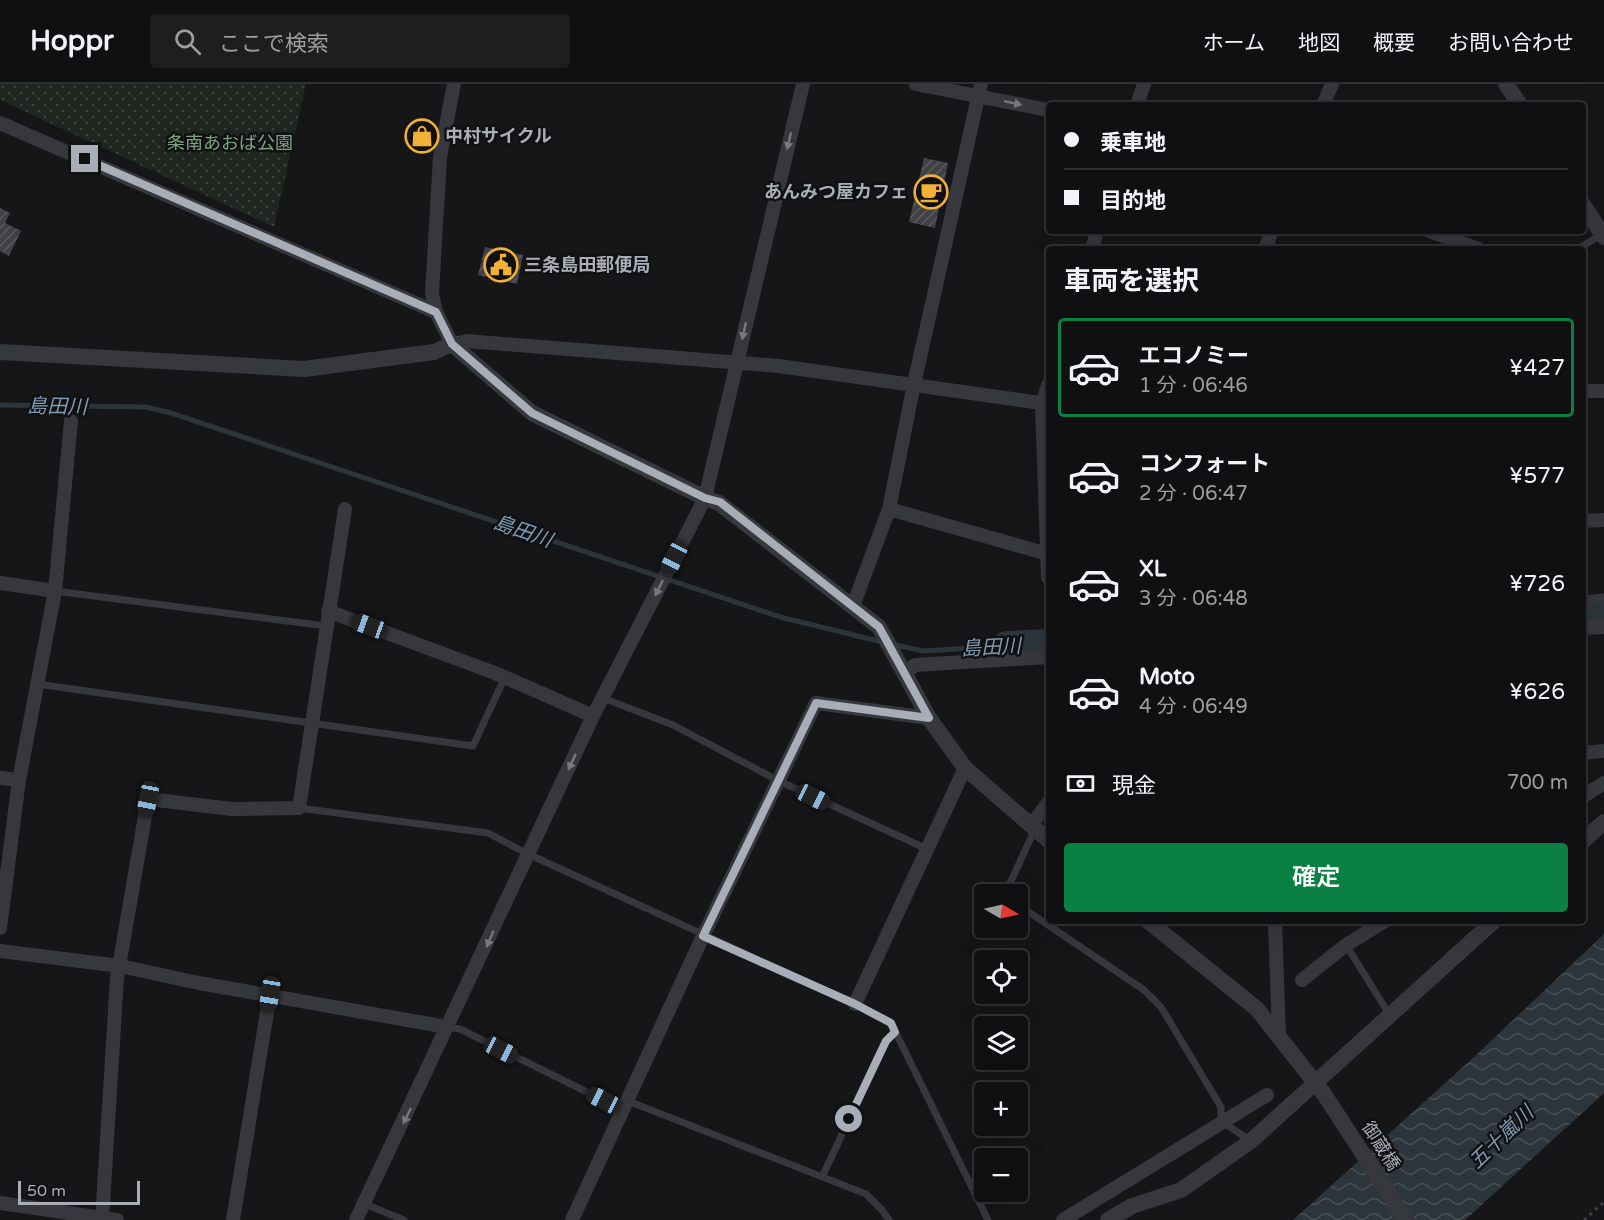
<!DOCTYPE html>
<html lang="ja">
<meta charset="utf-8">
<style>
body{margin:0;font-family:"Varela Round","Noto Sans JP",sans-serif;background:#1e1e20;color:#f1f3f6;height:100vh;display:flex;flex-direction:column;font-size:22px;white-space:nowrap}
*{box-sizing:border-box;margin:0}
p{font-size:20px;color:#9c9d9f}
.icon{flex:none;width:33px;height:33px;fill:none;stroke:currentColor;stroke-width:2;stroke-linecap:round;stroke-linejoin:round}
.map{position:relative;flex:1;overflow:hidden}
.details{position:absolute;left:1046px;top:162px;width:540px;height:678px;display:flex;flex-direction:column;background:#101012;border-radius:6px;box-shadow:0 6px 24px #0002,0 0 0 2px #303032}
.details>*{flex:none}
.hud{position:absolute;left:1046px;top:18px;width:540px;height:132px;border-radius:6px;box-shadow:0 6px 24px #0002,0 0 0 2px #303032;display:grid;align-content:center;height:132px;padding:0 18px;background:#101012}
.needle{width:39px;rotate:99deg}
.buttons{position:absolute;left:974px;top:800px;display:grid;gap:12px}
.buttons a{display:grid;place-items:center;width:54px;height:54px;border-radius:6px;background:#101012;box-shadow:0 6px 24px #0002,0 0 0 2px #303032;font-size:30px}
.scale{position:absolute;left:18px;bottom:15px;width:122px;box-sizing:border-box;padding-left:6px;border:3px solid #a8adb8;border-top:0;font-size:16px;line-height:21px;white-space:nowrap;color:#a8adb8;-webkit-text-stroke:4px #111113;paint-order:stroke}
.end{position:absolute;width:27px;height:27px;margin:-14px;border:8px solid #a8adb8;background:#111;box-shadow:0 0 0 3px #111}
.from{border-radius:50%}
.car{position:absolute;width:18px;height:36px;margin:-18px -9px;border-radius:8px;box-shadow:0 0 4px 2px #0007;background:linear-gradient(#222 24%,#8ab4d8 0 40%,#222 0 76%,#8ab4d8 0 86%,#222 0)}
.hud b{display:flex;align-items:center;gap:21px;height:57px;font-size:22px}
.hud b+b{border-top:2px solid #303032}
.hud i{width:15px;height:15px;background:#f1f3f6}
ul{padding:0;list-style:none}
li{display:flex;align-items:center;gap:18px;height:99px;margin:0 12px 9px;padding:0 6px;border:3px solid transparent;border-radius:6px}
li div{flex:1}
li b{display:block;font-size:22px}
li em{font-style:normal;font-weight:600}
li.active{border-color:#0b8043}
li>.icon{width:54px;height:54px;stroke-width:1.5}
h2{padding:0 18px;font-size:27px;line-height:72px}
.pay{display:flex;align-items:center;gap:15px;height:66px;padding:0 18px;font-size:22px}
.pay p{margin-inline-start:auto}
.action{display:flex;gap:12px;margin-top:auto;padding:12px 18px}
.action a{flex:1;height:69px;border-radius:6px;background:#0b8043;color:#fff;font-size:24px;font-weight:600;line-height:69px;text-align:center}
header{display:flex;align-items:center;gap:36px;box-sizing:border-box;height:84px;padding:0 30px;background:#101012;border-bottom:2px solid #303032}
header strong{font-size:28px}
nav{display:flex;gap:33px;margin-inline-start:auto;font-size:21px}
.search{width:420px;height:54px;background:#1e1e20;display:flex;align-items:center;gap:15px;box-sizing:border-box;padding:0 21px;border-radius:6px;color:#9c9d9f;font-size:22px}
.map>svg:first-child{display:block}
.park{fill:url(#park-dots)}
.water{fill:url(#water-waves)}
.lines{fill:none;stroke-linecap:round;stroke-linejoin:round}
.stream{stroke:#2c353c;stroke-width:5}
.river{stroke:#2c353c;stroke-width:30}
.building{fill:url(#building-hatch)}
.path{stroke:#3d3f44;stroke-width:3;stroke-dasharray:3 4.5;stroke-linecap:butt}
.service{stroke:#37383d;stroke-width:7}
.minor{stroke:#37383d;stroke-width:14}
.tertiary{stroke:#37383d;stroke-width:16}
.oneway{fill:#757881}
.route{stroke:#a8adb8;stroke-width:8}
.labels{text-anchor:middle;stroke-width:5;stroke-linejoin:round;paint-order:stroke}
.poi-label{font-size:18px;font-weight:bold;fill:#a8adb8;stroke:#111113;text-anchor:start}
.park-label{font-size:18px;fill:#7fa381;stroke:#111113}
.street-label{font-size:18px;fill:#a8adb8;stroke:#111113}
.water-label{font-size:20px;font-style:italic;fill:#7f9bb3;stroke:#111113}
</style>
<header>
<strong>Hoppr</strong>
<div class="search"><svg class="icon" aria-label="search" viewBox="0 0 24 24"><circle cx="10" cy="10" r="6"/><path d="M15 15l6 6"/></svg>ここで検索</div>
<nav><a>ホーム</a><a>地図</a><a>概要</a><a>お問い合わせ</a></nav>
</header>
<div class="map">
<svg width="1604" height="1136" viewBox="0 0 1604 1136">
<defs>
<pattern id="park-dots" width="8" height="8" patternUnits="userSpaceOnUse" patternTransform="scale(1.5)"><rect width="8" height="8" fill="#1e261f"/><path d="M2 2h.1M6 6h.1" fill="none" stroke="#3c433d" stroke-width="1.8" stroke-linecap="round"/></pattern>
<pattern id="water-waves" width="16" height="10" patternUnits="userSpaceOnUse" patternTransform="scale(1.5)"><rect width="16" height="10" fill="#2c353c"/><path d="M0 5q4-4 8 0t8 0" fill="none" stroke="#485056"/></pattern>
<pattern id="building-hatch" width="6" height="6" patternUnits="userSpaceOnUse" patternTransform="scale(1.5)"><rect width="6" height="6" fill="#404145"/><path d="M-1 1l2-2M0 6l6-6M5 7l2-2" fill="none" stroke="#595a5e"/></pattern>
</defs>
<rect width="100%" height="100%" fill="#161618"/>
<path class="park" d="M0 0H306L274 143 0 16Z"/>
<path class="water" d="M1604 850V1009L1465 1136H1293L1473 974Z"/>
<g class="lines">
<path class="stream" d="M0 321 146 323 171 329 780 533 882 558
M891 560 923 567 1007 562"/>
<path class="river" d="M1582 530 1604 529
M1007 562 1048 560"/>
</g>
<path class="building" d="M924 74 948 79 935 144 909 138Z
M0 124 10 129 5 139 21 147 9 172 0 167Z
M485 163 523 171 517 200 478 191Z"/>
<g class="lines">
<path class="path" d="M1584 1136 1604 1118"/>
<path class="service" d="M1578 165 1602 150
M55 507 326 542
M1582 515 1604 513
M37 600 473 662 505 593
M603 614 673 641 777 696 927 765
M299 724 488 749 528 770 855 920 891 939 988 1136
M1005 810 1035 745
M1017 820 1144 906 1161 923 1221 1023V1037L1251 1057
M1346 861 1389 930
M447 943 460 945 623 1026
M628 1017 866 1110 882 1126 889 1136
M822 1093 886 957 895 948
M365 1120 404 1136"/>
<path class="minor" d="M454 0 440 73 432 209 436 228 452 260 467 257 779 282 1048 320
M916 0 1048 26
M1137 21 1144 0
M1323 21 1332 0
M0 39 436 228
M1429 147 1479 165
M1092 165 1097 147
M1265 165 1272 147
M1048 301 1042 320 1048 494
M1582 307H1604
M889 425 1048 470
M1582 437 1604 436
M0 499 55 507
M853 522 889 425 914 300 981 0
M328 527 495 589 593 632
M1582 544 1604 543
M904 590 915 581 1048 573
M1582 669 1604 667
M0 694 19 696
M1582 713 1604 699
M1031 741 1048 719
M1275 837 1279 953
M0 844 19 696 55 507 71 337
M0 867 120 882 199 899 447 943
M1302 896 1346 861 1385 837
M855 920 965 684
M0 1119 117 1136
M102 1136 117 894 148 715 232 725 299 724 345 425
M233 1136 270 910
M356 1136 593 632 705 414 803 0
M572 1136 703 852 816 619 929 634
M1063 1136 1267 1011"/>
<path class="tertiary" d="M1506 0 1520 21
M1582 119 1604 153
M0 268 304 285 434 268 452 260 532 329 705 414 719 419 879 543 929 634 965 684 1048 756
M1582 758 1604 738
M1148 837 1257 925 1324 1010 1406 1136
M1108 1136 1132 1122 1181 1106 1251 1057 1494 837"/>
</g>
<defs><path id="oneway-solid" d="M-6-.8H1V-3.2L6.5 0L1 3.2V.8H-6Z" transform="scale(1.5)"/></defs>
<g class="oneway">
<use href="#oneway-solid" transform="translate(1013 19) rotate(12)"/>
<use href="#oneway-solid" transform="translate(789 57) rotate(103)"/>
<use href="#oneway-solid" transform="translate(744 247) rotate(103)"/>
<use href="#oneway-solid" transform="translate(659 504) rotate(116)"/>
<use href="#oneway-solid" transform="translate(572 678) rotate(115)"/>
<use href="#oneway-solid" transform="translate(490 855) rotate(114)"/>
<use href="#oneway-solid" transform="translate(407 1032) rotate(116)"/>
</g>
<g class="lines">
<path class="route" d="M85 75 436 228 452 260 532 329 705 414 720 418 879 543 929 634 816 619 703 852 855 920 891 939 895 948 886 957 849 1035"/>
</g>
<defs>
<g id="shop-ring" transform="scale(1.725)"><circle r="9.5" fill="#111113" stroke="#f2b134" stroke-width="1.5"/><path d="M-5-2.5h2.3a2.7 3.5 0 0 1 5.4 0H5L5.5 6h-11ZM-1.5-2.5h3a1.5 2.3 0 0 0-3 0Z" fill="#f2b134"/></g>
<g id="cafe-ring" transform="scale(1.725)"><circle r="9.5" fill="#111113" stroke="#f2b134" stroke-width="1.5"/><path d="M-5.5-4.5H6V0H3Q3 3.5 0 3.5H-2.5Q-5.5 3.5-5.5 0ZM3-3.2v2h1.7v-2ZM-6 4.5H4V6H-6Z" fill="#f2b134"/></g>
<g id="civic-ring" transform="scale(1.725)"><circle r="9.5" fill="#111113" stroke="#f2b134" stroke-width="1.5"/><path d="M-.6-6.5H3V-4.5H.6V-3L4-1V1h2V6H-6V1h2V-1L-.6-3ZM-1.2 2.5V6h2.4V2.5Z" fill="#f2b134"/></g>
</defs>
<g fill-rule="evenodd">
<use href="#shop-ring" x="422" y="52"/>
<use href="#cafe-ring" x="931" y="108"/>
<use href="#civic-ring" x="501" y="181"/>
</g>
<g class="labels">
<g class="poi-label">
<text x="445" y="58">中村サイクル</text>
<text x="908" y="114" text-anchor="end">あんみつ屋カフェ</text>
<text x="524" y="187">三条島田郵便局</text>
</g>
<g class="park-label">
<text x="230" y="65">条南あおば公園</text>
</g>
<g class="street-label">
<text transform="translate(1381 1062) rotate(57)" y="6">御蔵橋</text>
</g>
<g class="water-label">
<text transform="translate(57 322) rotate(1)" y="7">島田川</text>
<text transform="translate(523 447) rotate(19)" y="7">島田川</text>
<text transform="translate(991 563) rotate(-3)" y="7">島田川</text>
<text transform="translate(1501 1053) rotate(-44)" y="7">五十嵐川</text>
</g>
</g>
</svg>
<div class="buttons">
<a><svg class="needle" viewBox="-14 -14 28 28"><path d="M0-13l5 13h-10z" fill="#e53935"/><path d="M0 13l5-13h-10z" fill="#9c9d9f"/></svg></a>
<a><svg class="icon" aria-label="locate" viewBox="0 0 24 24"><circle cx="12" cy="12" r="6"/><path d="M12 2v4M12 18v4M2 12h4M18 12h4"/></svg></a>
<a><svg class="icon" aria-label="layers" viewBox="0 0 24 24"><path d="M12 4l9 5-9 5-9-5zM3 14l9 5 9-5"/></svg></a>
<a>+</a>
<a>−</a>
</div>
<div class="scale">50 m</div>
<i class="end from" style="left:849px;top:1035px"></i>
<i class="end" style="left:85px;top:75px"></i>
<i class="car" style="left:674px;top:474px;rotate:207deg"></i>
<i class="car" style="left:369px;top:542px;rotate:290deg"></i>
<i class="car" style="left:813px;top:713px;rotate:116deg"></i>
<i class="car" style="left:148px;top:715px;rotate:191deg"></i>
<i class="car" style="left:270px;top:910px;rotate:189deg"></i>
<i class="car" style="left:501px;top:966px;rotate:117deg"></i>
<i class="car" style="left:603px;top:1016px;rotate:297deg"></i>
<div class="hud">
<b><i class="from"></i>乗車地</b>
<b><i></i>目的地</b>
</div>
<section class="details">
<h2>車両を選択</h2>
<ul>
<li class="active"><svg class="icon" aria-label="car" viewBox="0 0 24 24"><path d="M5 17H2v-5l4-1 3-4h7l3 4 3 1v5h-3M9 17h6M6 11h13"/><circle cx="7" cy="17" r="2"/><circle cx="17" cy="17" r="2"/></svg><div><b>エコノミー</b><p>1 分 · 06:46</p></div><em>¥427</em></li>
<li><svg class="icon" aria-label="car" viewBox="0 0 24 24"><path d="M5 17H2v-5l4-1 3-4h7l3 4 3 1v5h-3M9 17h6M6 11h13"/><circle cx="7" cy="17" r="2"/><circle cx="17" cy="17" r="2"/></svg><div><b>コンフォート</b><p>2 分 · 06:47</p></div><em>¥577</em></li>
<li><svg class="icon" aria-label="car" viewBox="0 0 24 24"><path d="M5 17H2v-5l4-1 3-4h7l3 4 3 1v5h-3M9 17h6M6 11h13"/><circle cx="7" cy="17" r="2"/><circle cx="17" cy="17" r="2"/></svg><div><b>XL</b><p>3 分 · 06:48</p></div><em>¥726</em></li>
<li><svg class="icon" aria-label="car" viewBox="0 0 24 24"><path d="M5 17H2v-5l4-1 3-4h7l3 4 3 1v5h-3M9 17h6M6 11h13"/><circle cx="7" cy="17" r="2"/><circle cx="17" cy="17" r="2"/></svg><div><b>Moto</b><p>4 分 · 06:49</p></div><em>¥626</em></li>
</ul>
<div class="pay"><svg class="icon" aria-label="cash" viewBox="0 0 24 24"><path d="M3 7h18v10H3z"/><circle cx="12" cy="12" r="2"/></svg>現金<p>700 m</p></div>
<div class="action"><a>確定</a></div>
</section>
</div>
